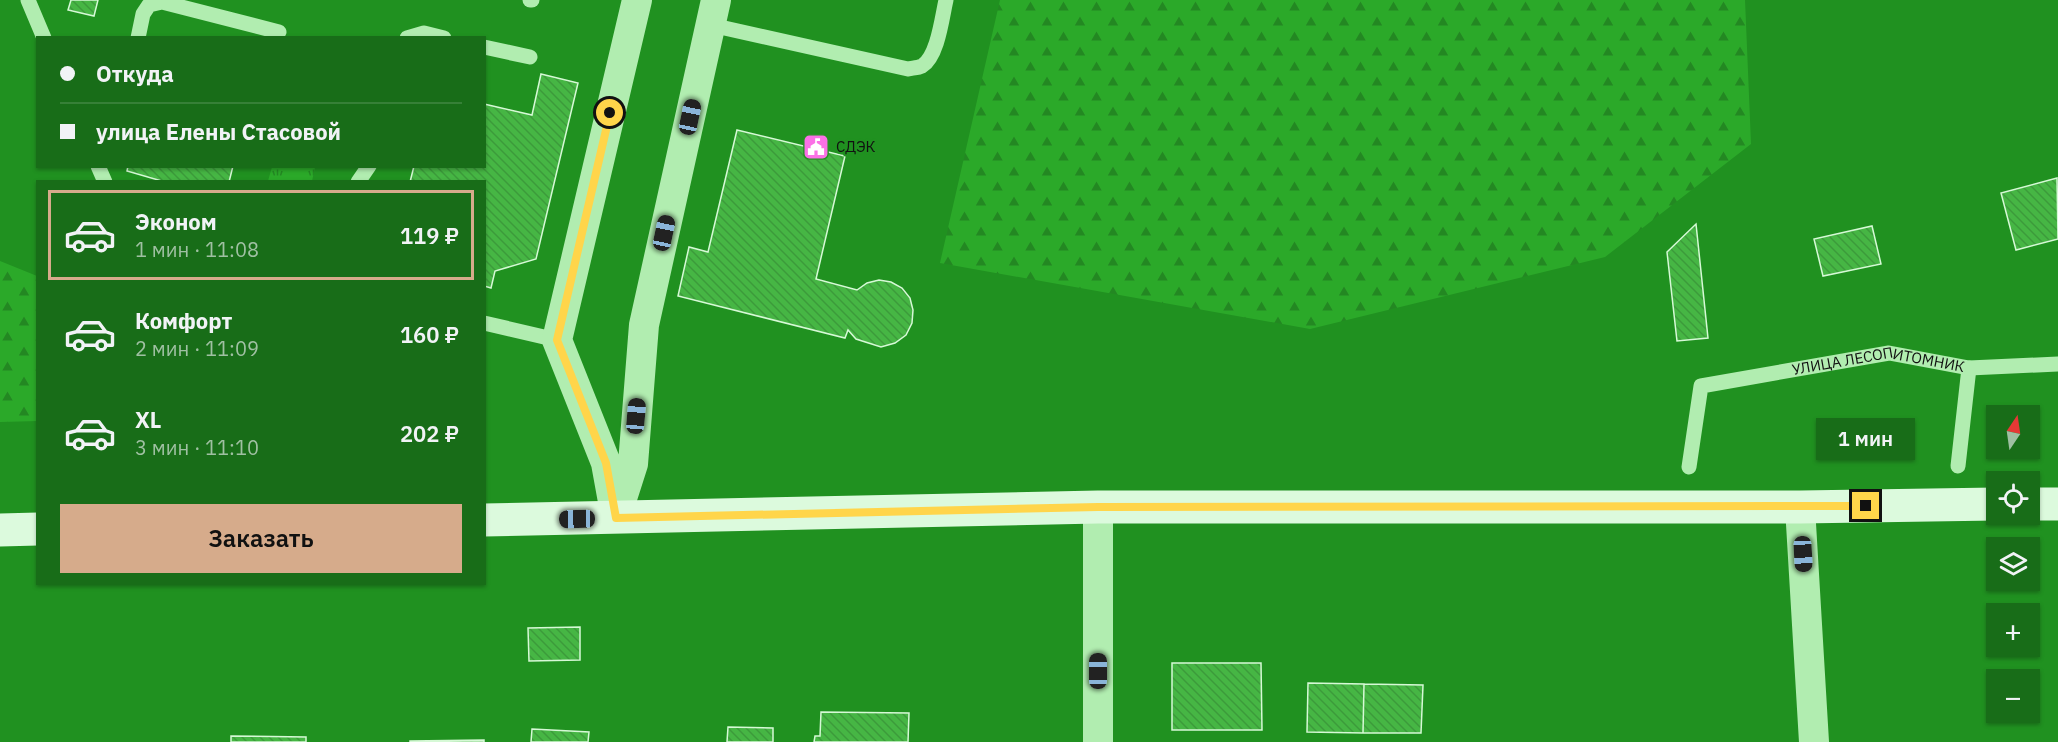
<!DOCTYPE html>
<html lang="ru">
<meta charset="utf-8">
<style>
body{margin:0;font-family:"IBM Plex Sans",sans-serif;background:#257525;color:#f1f3f6;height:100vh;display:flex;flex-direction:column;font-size:22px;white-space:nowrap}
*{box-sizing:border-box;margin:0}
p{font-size:20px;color:#9fc0a2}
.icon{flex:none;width:33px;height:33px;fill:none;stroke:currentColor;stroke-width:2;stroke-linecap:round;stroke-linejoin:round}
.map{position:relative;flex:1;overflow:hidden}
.drawer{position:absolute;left:36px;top:180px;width:450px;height:405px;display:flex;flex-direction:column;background:#186d18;border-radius:0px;box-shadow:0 2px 4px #0004}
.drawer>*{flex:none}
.top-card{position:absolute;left:36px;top:36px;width:450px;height:132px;border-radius:0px;box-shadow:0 2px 4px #0004;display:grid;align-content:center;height:132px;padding:0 24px;background:#186d18}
.needle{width:39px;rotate:13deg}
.controls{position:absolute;left:1986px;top:405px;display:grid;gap:12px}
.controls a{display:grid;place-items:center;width:54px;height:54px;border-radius:0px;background:#186d18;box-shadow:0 2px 4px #0004;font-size:30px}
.end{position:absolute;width:27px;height:27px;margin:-14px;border:8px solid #ffd54a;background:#111;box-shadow:0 0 0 3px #111}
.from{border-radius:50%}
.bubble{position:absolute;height:42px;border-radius:0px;background:#186d18;box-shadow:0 2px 4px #0004;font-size:20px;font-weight:600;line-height:42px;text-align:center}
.car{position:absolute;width:18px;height:36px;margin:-18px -9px;border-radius:8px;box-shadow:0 0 4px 2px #0007;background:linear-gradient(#222 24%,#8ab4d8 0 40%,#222 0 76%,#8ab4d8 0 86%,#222 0)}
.top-card b{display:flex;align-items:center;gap:21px;height:57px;font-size:22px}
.top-card b+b{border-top:2px solid #368037}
.top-card i{width:15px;height:15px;background:#f1f3f6}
ul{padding:10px 0 0;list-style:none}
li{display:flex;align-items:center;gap:18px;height:90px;margin:0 12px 9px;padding:0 12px;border:3px solid transparent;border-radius:0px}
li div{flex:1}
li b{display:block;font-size:22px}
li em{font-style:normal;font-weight:600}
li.current{border-color:#d6ab8b}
li>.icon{width:54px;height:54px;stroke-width:1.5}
.primary-button{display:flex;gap:12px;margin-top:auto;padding:12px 24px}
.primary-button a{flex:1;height:69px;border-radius:0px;background:#d6ab8b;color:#111;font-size:24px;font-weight:600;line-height:69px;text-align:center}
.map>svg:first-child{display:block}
.forest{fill:url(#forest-firs)}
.park{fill:url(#park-tufts)}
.building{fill:url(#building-back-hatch);stroke:#d6f9d6;stroke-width:1.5}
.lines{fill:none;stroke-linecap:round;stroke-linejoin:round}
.lane{stroke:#b1edb0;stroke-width:15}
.street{stroke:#b1edb0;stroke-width:30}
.secondary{stroke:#dcfadd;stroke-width:33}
.route{stroke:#ffd54a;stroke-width:8}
.labels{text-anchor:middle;stroke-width:4.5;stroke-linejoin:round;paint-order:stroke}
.poi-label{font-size:15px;fill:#111;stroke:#209120;text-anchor:start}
.street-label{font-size:15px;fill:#111;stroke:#209120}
</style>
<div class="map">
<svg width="2058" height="742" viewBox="0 0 2058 742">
<defs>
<pattern id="forest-firs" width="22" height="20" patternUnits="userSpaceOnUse" patternTransform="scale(1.5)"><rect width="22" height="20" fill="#2ba929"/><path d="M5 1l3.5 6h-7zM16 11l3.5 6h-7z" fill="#238822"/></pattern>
<pattern id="park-tufts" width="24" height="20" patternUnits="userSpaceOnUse" patternTransform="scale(1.5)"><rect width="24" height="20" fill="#2ba929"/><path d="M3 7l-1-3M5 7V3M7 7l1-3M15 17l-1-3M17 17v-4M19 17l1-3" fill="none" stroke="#238822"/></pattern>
<pattern id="building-back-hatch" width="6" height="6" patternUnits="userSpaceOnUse" patternTransform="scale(1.5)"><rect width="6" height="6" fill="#46b644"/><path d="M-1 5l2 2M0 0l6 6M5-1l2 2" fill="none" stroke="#3c9b3b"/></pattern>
</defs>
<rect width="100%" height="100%" fill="#209120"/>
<path class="forest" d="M1000 0H1745L1751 144 1605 257 1310 329 940 263Z
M0 261 37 276V421L0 422Z"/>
<path class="park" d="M272 167V166L315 167 312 181H268Z"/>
<path class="building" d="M71 0H98L94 16 68 10Z
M541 74 578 83 536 259 495 271 491 288 484 286V182H410L414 166H484V104L532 115Z
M737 130 845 156 816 279 857 290 867 283 879 280 891 282 902 288 910 298 913 310 912 323 906 335 895 343 881 347 856 339 848 330 845 338 678 296 689 247 708 252Z
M128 166H233L229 182H165L127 171Z
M2057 178 2058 239 2016 250 2001 193Z
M1696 224 1708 338 1677 341 1667 252Z
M1872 226 1881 264 1823 276 1814 239Z
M580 627V660L529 661 528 628Z
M1172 663H1261L1262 730H1172Z
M1308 683 1364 684 1363 733 1307 732Z
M1364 684 1423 685 1421 733H1363Z
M821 712 909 713 908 742H814L815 736H820Z
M728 727 773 728V742H727Z
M532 729 589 732 588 742H531Z
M231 736 306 737V742H231Z
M484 740V742H410V741Z"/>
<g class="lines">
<g class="lane">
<path d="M28 0 44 38"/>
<path d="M530 0H532"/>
<path d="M711 25 908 69C912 68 918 68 922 66 938 56 942 17 946 0"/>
<path d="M138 38 143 14 149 5 162 2 279 32"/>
<path d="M407 38 424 33 444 38"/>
<path d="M484 47 530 57"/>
<path d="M98 166 105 182"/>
<path d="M358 182 369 166"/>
<path d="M484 323 557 340"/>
<path d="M1958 466 1969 368"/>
<path id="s1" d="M1689 467 1701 386 1889 353 1969 368 2058 364"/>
</g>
<path class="street" d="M1800 507 1814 742
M617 514 633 464 644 325 716 0
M616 518 606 463 557 340 637 0
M1098 742V507"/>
<path class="secondary" d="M2030 504H2058
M484 520 1098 507H1800L1996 504
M0 530 38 529"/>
</g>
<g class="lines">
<path class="route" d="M610 113 557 340 606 463 616 518 1098 507 1866 506"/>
</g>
<defs>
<g id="civic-square" transform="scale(1.35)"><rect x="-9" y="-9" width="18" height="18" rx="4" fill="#fb71e6" stroke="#209120"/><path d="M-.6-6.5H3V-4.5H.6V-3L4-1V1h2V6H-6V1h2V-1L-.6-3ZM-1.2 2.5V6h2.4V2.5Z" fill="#fff"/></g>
</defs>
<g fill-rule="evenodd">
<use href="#civic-square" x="816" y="147"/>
</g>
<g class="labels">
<g class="poi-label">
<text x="836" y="152">СДЭК</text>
</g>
<g class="street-label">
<text dy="5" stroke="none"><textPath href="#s1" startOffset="262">УЛИЦА ЛЕСОПИТОМНИК</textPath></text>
</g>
</g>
</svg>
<div class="controls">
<a><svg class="needle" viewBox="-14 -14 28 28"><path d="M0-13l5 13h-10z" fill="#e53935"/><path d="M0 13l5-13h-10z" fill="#9fc0a2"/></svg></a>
<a><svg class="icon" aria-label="locate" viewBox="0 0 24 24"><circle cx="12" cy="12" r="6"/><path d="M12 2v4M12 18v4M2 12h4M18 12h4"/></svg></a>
<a><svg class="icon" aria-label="layers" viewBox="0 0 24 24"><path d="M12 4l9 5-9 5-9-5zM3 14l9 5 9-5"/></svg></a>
<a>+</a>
<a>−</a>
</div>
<i class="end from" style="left:610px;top:113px"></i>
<i class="end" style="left:1866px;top:506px"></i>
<div class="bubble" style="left:1816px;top:418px;width:99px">1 мин</div>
<i class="car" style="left:690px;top:117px;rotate:12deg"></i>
<i class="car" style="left:664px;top:233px;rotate:12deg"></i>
<i class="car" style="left:636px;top:416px;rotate:5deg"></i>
<i class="car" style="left:577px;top:519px;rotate:269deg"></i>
<i class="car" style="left:1803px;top:554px;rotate:177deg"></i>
<i class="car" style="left:1098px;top:671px;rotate:0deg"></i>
<div class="top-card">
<b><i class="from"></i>Откуда</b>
<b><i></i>улица Елены Стасовой</b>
</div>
<section class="drawer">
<ul>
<li class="current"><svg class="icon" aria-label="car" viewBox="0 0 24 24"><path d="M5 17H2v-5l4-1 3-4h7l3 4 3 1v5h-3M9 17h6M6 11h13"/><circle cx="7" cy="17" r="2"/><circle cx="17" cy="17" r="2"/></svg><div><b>Эконом</b><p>1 мин · 11:08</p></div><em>119 ₽</em></li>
<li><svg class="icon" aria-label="car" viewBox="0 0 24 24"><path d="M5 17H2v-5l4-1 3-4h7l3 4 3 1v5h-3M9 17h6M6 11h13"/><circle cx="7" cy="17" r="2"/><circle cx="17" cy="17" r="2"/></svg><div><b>Комфорт</b><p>2 мин · 11:09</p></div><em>160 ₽</em></li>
<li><svg class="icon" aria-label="car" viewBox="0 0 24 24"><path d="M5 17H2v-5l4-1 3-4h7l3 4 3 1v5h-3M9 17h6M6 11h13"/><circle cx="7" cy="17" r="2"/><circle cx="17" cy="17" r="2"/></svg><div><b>XL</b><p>3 мин · 11:10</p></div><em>202 ₽</em></li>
</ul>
<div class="primary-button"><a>Заказать</a></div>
</section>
</div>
